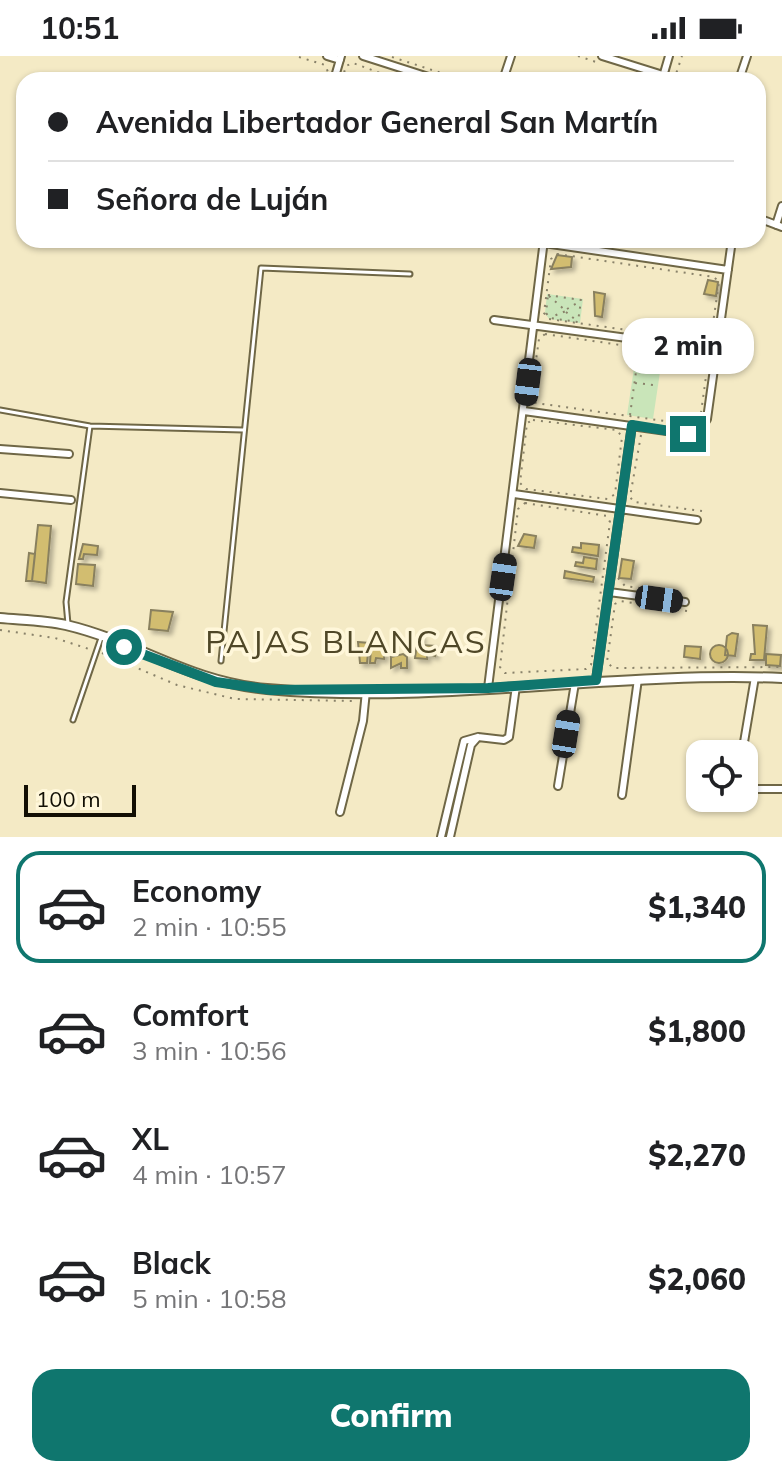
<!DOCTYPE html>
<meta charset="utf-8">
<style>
body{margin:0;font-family:Mulish,sans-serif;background:#f2f2f2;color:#202124;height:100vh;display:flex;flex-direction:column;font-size:30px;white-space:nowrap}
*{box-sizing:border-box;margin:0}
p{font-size:26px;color:#757577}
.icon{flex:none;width:44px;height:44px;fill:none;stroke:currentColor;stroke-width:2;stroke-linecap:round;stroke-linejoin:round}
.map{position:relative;height:781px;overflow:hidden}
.side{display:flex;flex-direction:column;background:#fff;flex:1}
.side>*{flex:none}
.hud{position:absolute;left:16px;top:16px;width:750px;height:176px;border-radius:24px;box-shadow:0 2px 6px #0004;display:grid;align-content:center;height:176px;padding:0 32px;background:#fff}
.controls{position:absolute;left:686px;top:684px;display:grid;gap:16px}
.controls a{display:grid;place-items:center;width:72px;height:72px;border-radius:16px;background:#fff;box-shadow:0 2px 6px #0004;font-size:40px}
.scale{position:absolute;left:24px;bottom:20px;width:112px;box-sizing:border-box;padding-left:8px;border:4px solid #120f04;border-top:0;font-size:22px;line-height:28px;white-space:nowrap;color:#120f04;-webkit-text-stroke:6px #fff7da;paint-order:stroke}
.end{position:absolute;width:36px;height:36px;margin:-18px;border:10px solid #0f766e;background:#fff;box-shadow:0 0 0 4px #fff}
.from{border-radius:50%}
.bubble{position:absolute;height:56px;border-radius:24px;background:#fff;box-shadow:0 2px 6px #0004;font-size:26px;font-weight:800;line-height:56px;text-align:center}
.car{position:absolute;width:24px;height:48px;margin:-24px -12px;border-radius:10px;box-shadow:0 0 6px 2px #0007;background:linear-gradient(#222 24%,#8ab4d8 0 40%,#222 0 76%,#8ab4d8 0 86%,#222 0)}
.hud b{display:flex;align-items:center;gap:28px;height:76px;font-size:30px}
.hud b+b{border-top:2px solid #e0e0e0}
.hud i{width:20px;height:20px;background:#202124}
ul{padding:14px 0 0;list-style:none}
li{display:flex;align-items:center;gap:24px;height:112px;margin:0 16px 12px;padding:0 16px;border:4px solid transparent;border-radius:24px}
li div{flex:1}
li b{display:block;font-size:30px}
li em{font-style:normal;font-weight:800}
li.selected{border-color:#0f766e}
li>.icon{width:72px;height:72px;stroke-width:1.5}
.cta{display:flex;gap:16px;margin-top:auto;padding:16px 32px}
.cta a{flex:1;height:92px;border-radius:24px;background:#0f766e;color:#fff;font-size:32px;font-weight:800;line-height:92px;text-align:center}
.status{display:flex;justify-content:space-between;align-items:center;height:56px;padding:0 40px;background:#fff;direction:ltr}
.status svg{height:22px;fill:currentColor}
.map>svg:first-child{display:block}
.green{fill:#c9e5b9}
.building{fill:#d2bd6f;stroke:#89805e;stroke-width:2;filter:url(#shadow)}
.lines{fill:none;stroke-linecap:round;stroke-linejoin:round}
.lane-casing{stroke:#6f6746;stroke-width:7}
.street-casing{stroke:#6f6746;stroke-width:10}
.secondary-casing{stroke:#6f6746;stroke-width:12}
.path{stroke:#89826a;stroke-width:2;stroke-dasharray:2 6;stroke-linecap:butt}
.lane{stroke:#fff;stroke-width:3}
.street{stroke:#fff;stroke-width:6}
.secondary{stroke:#fff;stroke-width:8}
.route{stroke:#0f766e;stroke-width:10}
.labels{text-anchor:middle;stroke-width:7;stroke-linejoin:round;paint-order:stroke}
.quarter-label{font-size:32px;letter-spacing:2px;fill:#4f4727;stroke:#fff7da}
</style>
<div class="status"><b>10:51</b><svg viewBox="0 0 49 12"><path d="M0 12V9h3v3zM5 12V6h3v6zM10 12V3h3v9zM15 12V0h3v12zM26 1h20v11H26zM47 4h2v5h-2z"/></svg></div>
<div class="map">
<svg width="782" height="781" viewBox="0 0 782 781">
<defs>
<filter id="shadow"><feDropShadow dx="3.5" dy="3.5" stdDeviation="2" flood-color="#0004"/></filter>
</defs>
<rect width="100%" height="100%" fill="#f4eac5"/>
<path class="green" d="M547 238 583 243 580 267 549 263 545 257Z
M637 292 663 296 653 363 627 359Z"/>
<path class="building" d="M557 199 572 201 571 211 551 213Z
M708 224 718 226 716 240 704 238Z
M594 236 605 238 602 261 595 260Z
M698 273a7 7 0 1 1 14 0a7 7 0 1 1-14 0Z
M38 469 51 470 46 527 32 525Z
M524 478 536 480 534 492 518 490Z
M581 487 599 489 598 500 572 496 573 491 581 492Z
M83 488 98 490 97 499 84 498 83 503H79Z
M29 497 35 498 32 525H26Z
M584 501 597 503 596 513 575 510 576 506 583 507Z
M622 503 634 505 631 523 619 522Z
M78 508 95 509 93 530 76 528Z
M565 515 594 521 593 526 564 522Z
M151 554 173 556 168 575 149 573Z
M753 569 767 570 764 604H750L751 598H755Z
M732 577 738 578 735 600 725 599 727 580Z
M418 579 422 580 421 589 436 590 435 600 427 597V603L415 602Z
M358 586 369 587 367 607H360Z
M710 598a9 9 0 1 1 18 0a9 9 0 1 1-18 0Z
M685 590 701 591 700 603 684 601Z
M371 591 385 592 384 603 376 602 375 607H370Z
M403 598 407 601V612H401V607L391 612V601Z
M766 598 781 599 780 610 766 609Z"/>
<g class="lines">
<g class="lane-casing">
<path id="lane" d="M0 354 90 370 243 374
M68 568 66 546 90 370
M221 605 261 212 410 218
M73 664 101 582"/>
</g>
<g class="street-casing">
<path id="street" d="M327 0 340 4
M363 0 438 24
M602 0 663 19
M334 24 341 0
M503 24 511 0
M662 24 669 0
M739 24 747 0
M758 162 782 171
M776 169 782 150
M544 187 728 214
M494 264 716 294
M524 355 688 378 700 374 707 363 732 184
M0 393 69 398
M0 437 71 444
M514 438 697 464
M609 536 685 546
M596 624 632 369
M488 632 544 184
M742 698 755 621
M558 730 575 627
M744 733H782
M622 739 638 623
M733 746 734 742
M340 756 363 665 366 635
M441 781 464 685 478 681 504 684 509 681 516 630
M450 781 471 689 478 681"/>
</g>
<g class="secondary-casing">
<path id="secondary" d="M0 562C22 564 45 564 66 569 138 586 188 626 267 633 438 649 611 615 782 622"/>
</g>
<path class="path" d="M578 0 599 7
M299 1 325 9 328 16 326 24
M392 1 463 24
M342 24 346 10 353 7 399 24
M674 24 682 0
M557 198 714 221 719 226 711 281 705 285 549 263 544 257 551 203Z
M548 239 581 244 578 266 550 262 546 257Z
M549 240 566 255 551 261
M567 253 579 246
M566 256 577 265
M545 278 703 301 708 306 700 364 693 369 536 347 531 339 539 283Z
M635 327 654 329
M630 359 639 294
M533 364 617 374 622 381 615 438 608 443 526 433 520 427 527 367Z
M641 379 630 441 634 446 702 455
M690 385 712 388
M525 447 607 460 610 466 591 609 586 613 505 617 500 611 518 453Z
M618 522 625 530 668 536
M687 555 620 545 615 548 607 606 613 612 782 611
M0 574 55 582 92 594
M102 597 177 629 235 643 356 645"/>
<use href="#lane" class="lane"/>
<use href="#street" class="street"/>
<use href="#secondary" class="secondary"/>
</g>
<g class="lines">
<path class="route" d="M124 591 216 626 271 634 488 632 596 624 632 369 688 378"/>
</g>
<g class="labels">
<g class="quarter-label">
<text x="346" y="597">PAJAS BLANCAS</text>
</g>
</g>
</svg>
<div class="controls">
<a><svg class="icon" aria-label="locate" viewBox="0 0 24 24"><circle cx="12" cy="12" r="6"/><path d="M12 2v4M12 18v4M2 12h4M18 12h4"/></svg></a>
</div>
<div class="scale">100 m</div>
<i class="end from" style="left:124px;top:591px"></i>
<i class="end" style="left:688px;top:378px"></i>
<div class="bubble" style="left:622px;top:262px;width:132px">2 min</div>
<i class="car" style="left:528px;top:326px;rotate:187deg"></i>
<i class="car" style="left:503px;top:521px;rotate:8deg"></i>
<i class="car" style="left:659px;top:543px;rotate:98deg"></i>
<i class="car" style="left:566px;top:678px;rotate:9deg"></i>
<div class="hud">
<b><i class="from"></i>Avenida Libertador General San Martín</b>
<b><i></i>Señora de Luján</b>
</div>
</div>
<section class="side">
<ul>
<li class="selected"><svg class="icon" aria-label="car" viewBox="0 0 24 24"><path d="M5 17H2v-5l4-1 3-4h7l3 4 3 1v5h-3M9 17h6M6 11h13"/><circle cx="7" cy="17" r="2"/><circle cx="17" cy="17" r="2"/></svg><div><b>Economy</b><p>2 min · 10:55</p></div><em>$1,340</em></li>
<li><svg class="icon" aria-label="car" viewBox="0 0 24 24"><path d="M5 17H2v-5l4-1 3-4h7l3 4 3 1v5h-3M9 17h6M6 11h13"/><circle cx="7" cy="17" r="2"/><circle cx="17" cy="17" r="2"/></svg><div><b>Comfort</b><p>3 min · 10:56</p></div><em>$1,800</em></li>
<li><svg class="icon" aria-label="car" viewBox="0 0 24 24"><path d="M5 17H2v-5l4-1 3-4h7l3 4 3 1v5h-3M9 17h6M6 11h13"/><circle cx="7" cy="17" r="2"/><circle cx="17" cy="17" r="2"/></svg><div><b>XL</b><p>4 min · 10:57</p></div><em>$2,270</em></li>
<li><svg class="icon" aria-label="car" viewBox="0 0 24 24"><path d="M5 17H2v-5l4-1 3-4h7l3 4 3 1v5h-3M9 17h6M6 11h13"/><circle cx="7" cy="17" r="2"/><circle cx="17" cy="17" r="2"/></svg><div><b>Black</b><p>5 min · 10:58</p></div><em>$2,060</em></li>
</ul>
<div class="cta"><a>Confirm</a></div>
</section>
